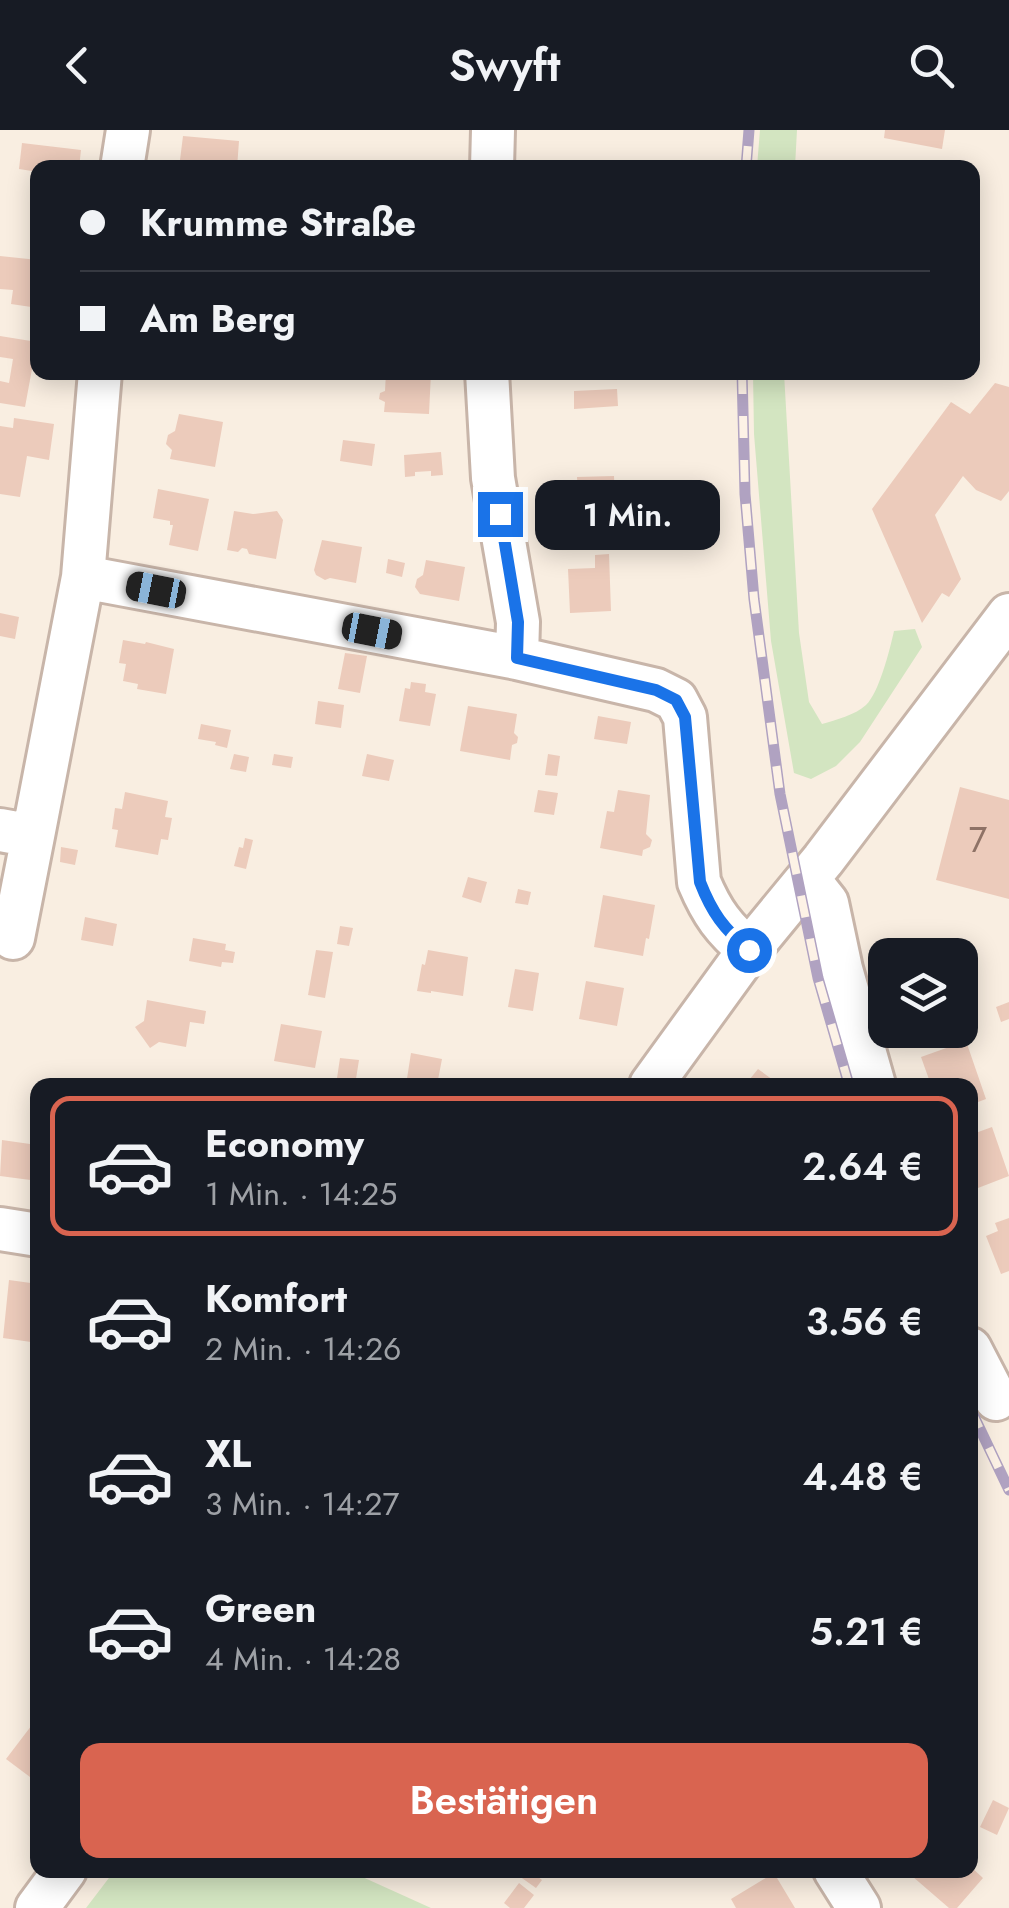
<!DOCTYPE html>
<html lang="de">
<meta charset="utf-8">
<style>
body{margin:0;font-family:Jost,sans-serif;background:#20242c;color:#f1f3f6;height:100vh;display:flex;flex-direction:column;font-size:38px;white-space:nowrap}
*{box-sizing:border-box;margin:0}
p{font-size:32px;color:#9ea1a6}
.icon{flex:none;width:55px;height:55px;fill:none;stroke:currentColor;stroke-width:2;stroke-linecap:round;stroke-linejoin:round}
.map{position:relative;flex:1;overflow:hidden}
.drawer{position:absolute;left:30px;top:948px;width:948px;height:800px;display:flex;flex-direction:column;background:#171b24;border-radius:20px;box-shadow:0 5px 25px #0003}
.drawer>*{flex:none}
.banner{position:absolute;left:30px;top:30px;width:950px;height:220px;border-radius:20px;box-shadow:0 5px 25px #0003;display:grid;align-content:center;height:220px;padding:0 50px;background:#171b24}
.fabs{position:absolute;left:868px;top:808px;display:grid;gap:20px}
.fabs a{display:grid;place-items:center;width:110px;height:110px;border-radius:20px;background:#171b24;box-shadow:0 5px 25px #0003;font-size:50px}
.end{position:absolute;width:45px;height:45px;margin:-22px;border:12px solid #1a73e8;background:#fff;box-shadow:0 0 0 5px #fff}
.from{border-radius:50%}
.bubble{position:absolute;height:70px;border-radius:20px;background:#171b24;box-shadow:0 5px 25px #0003;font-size:32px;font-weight:600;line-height:70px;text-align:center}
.car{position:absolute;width:30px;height:60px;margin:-30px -15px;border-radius:12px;box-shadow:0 0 8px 2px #0007;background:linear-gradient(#222 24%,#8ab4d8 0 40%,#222 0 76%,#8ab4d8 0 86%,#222 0)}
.banner b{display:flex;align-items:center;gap:35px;height:95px;font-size:38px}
.banner b+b{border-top:2px solid #363941}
.banner i{width:25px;height:25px;background:#f1f3f6}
ul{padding:18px 0 0;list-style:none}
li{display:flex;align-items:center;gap:30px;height:140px;margin:0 20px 15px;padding:0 30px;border:5px solid transparent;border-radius:20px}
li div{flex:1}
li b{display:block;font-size:38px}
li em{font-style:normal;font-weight:600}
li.selected{border-color:#d96450}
li>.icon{width:90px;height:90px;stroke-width:1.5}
.button{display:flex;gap:20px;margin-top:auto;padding:20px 50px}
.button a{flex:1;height:115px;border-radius:20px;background:#d96450;color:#fff;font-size:40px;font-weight:600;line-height:115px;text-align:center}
header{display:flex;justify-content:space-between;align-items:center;height:130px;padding:0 50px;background:#171b24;font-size:45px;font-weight:600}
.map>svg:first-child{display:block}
.green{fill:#d3e5c1}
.building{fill:#eccbbb}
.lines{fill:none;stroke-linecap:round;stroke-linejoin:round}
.minor-casing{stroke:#c8b5a9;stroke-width:48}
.minor{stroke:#fff;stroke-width:42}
.rail-casing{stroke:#b0a2c1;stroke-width:11}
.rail{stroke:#fdf2e6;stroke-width:8;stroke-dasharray:22;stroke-linecap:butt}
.route{stroke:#1a73e8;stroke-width:12}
.labels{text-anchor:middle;stroke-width:8;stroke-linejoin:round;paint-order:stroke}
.number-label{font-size:35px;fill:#8e7266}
</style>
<header><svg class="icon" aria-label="back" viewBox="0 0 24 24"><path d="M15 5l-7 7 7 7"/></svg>Swyft<svg class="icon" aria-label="search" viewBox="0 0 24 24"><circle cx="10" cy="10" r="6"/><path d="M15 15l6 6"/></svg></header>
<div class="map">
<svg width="1009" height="1778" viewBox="0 0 1009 1778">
<rect width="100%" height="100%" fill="#f9eee1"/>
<path class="green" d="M760 0H797L795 37H757Z
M753 243H784L799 503 809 572 822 594C836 590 855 585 866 575 879 563 890 519 894 501L915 499 922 517 860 612 836 636 811 649 794 643 771 511 754 304Z
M115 1740H347L431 1778H86Z"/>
<path class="building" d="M885 0H945L942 19 884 8Z
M183 6 239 11 237 38H179Z
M22 13 81 20 79 38H38V42L19 39Z
M0 126 38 130V178L11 174 13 160 0 159Z
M0 206 37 212 25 277 0 273V251L9 253 13 229 0 227Z
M386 242H431L429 284 384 282 385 272 379 269 380 263 385 261Z
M995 253 1009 257V361L1001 371 976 360 963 346 935 385 961 449 949 467 942 463 922 493 872 379 951 272 970 284Z
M617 259 618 276 574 279V261Z
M179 284 223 292 215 337 170 329 172 320 166 314 168 305 175 301Z
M14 288 54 294 49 330 27 326 20 367 0 364V296L13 298Z
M343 310 375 314 372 336 340 331Z
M441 322 443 345 431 346V341L415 342V346L405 347 404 325Z
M614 346 615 370H599V365H578L577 347Z
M158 359 209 369 198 421 169 415 173 395H170V391L153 388Z
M234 381 253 384 277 381 283 390 276 429 249 424 247 419 242 418 238 422 227 420Z
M705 401 707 418 696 419 695 402Z
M322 410 362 417 356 453 330 448 325 450 316 445 314 440Z
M609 424 611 481 570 483 568 439 595 438V425Z
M388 429 405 433 402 447 386 443Z
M426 430 465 437 459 471 420 464 415 457 417 449 423 445Z
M0 483 19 487 15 509 0 506Z
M123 510 145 514 146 512 174 519 166 564 137 559 138 554 123 551 126 534 119 533Z
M345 523 367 526 360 563 338 559Z
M411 552 426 554 425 562 436 564 430 596 399 591 405 558 410 559Z
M318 571 344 575 341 598 315 594Z
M468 576 517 584 514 603 518 607 517 613 512 615 510 630 460 621Z
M598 586 631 592 627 614 594 609Z
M201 594 231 600 227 618 215 615 216 612 198 609Z
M234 624 249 627 246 642 230 639Z
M274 624 293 627 291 638 272 635Z
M367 624 394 630 389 651 362 646Z
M548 624 560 626 557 646 545 645Z
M960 657 1009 670V769L936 750Z
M538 660 558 663 554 685 534 682Z
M618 660 650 665 646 704 652 710 650 717 643 720 642 726 600 718 607 681 614 682Z
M125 662 168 671 165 687 172 688 168 710 161 709 158 725 115 717 118 700 112 699 115 678 122 679Z
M245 708 253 710 246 739 234 736 239 717 243 718Z
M61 717 78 720 75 735 60 732Z
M468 747 487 752 481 773 462 767Z
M518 759 531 762 528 775 515 773Z
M603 765 655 775 649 809 646 808 643 826 594 817Z
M85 787 117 794 113 816 81 810Z
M340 796 353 798 349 816 337 814Z
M193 808 226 814 225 820 235 822 233 833 222 832 221 837 189 831Z
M316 820 333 822 325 868 308 865Z
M428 820 468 827 463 866 431 861V863L417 861 422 834 425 835Z
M515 839 539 843 533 881 508 877Z
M586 851 624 858 617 896 579 889Z
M147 870 206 881 204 894 190 892 186 917 159 912 150 918 135 897 144 891Z
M1009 872V889L1001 892 996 877Z
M281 894 322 901 315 938 274 931Z
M966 911 986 969 970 975V955H931L921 927Z
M411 923 442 929 437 955H406Z
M340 928 359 930 355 955H336Z
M758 939 780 955H745Z
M992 997 1009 1046 978 1058 970 1038V1005Z
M2 1010 30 1014V1020L38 1021V1051L0 1046Z
M1009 1088V1141L1001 1144 986 1106 998 1101 995 1093Z
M9 1150 38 1154V1188H34L31 1212 3 1208Z
M38 1587V1653L6 1629Z
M993 1670 1009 1678 997 1705 980 1697Z
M970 1736 983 1748 957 1778H949L905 1740H970Z
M523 1740H529L542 1750 536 1758 519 1746Z
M774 1743 795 1778H736L731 1769Z
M519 1753 534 1765 524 1778H510L504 1773Z"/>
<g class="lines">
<g class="minor-casing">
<path id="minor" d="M122 38 128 0
M492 38 493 0
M487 242 493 348 518 492 517 528
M83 447 517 528 656 560 676 570 685 587 699 752C712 783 724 799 749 820
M0 700 33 706 83 447 100 242
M808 749 827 773 841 839 874 955
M13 808 33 706
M651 955 749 820 823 730 1009 485
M0 1099 38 1105
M970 1219 996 1269
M835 1740 859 1778
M37 1778 65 1740"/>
</g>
<use href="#minor" class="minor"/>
<g class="rail-casing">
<path id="rail" d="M746 38 749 0
M742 242 745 364 754 469 780 664 818 848 849 955
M970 1278 1009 1360"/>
</g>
<use href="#rail" class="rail"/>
</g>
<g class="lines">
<path class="route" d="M500 384 518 492 517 528 656 560 676 570 685 587 700 752C712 783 724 799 749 820"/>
</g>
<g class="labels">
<g class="number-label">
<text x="978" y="722">7</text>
</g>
</g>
</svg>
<div class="fabs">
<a><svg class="icon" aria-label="layers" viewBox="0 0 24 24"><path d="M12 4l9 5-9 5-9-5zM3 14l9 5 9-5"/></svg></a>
</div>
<i class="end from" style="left:749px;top:820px"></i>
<i class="end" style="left:500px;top:384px"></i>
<div class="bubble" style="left:535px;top:350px;width:185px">1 Min.</div>
<i class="car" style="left:156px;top:460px;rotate:281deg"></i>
<i class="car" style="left:372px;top:501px;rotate:101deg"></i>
<div class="banner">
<b><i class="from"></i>Krumme Straße</b>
<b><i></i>Am Berg</b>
</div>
<section class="drawer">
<ul>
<li class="selected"><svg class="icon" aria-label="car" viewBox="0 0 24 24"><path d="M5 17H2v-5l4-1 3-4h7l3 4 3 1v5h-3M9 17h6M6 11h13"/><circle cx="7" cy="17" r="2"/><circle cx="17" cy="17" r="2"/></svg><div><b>Economy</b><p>1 Min. · 14:25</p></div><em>2.64 €</em></li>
<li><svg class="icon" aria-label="car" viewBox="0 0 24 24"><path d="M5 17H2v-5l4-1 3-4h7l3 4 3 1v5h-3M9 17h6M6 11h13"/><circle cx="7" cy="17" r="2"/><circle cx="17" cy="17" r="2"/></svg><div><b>Komfort</b><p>2 Min. · 14:26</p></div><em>3.56 €</em></li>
<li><svg class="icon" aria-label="car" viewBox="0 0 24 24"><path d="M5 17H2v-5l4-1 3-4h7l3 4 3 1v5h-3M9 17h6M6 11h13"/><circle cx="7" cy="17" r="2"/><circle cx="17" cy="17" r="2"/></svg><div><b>XL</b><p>3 Min. · 14:27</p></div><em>4.48 €</em></li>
<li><svg class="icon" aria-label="car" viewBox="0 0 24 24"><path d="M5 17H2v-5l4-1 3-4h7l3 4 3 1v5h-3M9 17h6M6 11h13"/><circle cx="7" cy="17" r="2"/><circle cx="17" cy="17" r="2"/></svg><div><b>Green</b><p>4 Min. · 14:28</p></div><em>5.21 €</em></li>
</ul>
<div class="button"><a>Bestätigen</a></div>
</section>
</div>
